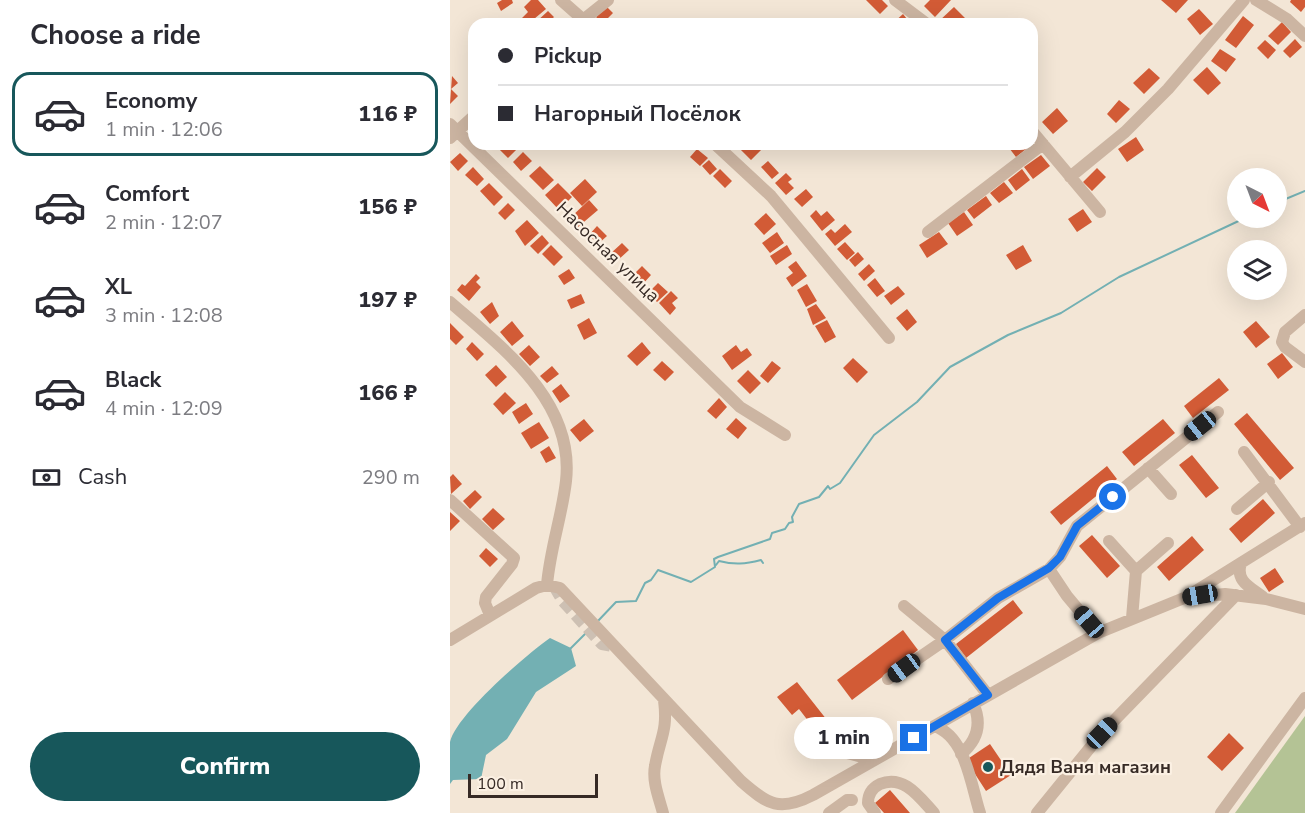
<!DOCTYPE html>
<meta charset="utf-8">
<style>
body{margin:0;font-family:"Nunito Sans",sans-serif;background:#f7f7f7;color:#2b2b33;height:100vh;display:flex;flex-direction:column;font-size:22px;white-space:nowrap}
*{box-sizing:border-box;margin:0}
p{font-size:20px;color:#7c7c81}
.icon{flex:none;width:33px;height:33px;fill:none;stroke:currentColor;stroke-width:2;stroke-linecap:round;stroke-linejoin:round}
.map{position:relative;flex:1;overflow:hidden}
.sheet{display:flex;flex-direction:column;background:#fff;width:450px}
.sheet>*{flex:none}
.top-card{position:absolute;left:18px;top:18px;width:570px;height:132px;border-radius:18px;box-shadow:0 6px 24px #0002;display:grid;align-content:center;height:132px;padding:0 30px;background:#fff}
.needle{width:39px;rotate:138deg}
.tools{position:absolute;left:777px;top:168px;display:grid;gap:12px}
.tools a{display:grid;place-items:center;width:60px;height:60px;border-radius:50%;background:#fff;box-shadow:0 6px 24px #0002;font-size:30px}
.scale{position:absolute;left:18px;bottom:15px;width:130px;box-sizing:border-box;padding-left:6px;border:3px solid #362a25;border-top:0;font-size:16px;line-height:21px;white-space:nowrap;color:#362a25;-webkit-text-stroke:4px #fbf0e3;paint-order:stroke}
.end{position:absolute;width:27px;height:27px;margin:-14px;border:8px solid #1a73e8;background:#fff;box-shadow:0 0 0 3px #fff}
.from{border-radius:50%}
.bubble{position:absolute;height:42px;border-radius:21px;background:#fff;box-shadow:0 6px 24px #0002;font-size:20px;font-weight:800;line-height:42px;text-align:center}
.car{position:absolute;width:18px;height:36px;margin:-18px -9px;border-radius:8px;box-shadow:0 0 4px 2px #0007;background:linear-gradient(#222 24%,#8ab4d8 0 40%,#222 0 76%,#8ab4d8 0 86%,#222 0)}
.top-card b{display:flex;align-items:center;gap:21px;height:57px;font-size:22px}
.top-card b+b{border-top:2px solid #e1e1e2}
.top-card i{width:15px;height:15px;background:#2b2b33}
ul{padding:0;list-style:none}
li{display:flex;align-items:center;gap:18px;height:84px;margin:0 12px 9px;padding:0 18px;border:3px solid transparent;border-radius:18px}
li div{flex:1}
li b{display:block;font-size:22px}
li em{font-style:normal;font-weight:800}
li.selected{border-color:#17575b}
li>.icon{width:54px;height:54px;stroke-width:1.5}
h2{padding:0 30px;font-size:27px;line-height:72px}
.pay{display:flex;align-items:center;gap:15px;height:66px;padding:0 30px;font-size:22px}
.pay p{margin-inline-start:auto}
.action{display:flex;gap:12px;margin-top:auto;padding:12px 30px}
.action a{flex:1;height:69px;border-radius:36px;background:#17575b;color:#fff;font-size:24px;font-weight:800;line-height:69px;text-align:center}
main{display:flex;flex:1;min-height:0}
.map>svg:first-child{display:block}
.green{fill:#b4c395}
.water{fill:#73b0b3}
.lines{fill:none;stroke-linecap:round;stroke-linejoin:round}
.stream{stroke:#73b0b3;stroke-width:2}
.building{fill:#d25b36}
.minor-tunnel{stroke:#cdc0b3;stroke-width:12;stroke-dasharray:12 6;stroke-linecap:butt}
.minor{stroke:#ccb5a2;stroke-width:12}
.route{stroke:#1a73e8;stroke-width:8}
.poi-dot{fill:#17575b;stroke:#fbf0e3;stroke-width:2}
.labels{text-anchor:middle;stroke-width:4.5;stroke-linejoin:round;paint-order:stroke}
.street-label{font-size:18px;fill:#362a25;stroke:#fbf0e3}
.poi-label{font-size:18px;font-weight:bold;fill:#362a25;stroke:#fbf0e3;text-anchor:start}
</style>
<main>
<section class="sheet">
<h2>Choose a ride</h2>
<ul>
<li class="selected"><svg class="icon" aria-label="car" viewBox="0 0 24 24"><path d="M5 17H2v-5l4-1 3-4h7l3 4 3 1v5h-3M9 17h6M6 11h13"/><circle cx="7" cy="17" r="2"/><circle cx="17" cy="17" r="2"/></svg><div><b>Economy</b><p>1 min · 12:06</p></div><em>116 ₽</em></li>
<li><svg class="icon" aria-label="car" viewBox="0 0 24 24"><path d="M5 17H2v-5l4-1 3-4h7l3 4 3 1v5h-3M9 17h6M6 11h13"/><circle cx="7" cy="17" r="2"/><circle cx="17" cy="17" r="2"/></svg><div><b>Comfort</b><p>2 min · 12:07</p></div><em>156 ₽</em></li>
<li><svg class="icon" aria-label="car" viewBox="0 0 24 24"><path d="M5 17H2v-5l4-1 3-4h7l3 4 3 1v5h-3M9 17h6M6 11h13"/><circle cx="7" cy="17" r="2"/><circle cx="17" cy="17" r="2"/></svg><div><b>XL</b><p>3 min · 12:08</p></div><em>197 ₽</em></li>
<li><svg class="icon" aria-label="car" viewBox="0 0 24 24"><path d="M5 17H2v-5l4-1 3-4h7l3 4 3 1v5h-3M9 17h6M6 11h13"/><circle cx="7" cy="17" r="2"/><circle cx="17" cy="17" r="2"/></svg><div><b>Black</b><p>4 min · 12:09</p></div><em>166 ₽</em></li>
</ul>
<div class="pay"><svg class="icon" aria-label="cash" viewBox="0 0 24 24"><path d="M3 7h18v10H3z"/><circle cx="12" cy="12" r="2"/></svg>Cash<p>290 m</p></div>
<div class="action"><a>Confirm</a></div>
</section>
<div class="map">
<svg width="855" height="813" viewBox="0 0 855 813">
<rect width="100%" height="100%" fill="#f3e6d6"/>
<path class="green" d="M855 716V813H785Z"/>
<path class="water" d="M100 638 121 648 126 666 86 692 57 739 36 755 31 779 3 780 0 784C0 771 0 754 0 742 6 715 76 655 100 638Z"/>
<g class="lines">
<path class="stream" d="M826 203 855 191
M266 565 269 561C285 565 295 564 311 560L313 563
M147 622 166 602 186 601 195 583 201 580 208 570 241 582 265 567 264 559 268 557 320 539 322 533 335 529 339 523 343 522 342 517 349 504 369 497 378 486 380 489 390 483 424 435 467 402 500 367 558 335 611 313 669 277 795 218
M120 649 141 628"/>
</g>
<path class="building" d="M52 0H62L63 3 51 11 47 3Z
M81 0H88L96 9 78 24 72 18 78 12 74 7Z
M416 0H432L438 6 430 14Z
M480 0H501L485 17 474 6Z
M711 0H738L726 13Z
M841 0H855V7L851 12 840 2Z
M157 7 163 13 158 18 162 22 161 24H153L146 17Z
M504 7 516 19 511 24H490L488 22Z
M749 9 763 24 750 35 737 19Z
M98 11 104 17 97 24H88L86 22Z
M453 14 461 24H442Z
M793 16 804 25 786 48 775 40Z
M832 22 841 32 828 45 818 36Z
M845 39 852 47 840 58 833 51Z
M815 40 826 50 818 59 807 48Z
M770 49 786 59 776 72 761 61Z
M757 67 771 83 758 95 743 80Z
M699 68 710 78 694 94 683 83Z
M2 76 8 83 1 89 8 96 0 104Z
M669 100 680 109 666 123 657 114Z
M607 108 618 121 603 134 592 122Z
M686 137 694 150 677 162 668 149Z
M44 144H62L67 149 58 158Z
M291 144H308L312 149 301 160 288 147Z
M556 144H578L580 146 566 157Z
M247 149 258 158 250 166 240 157Z
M73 152 82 161 71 171 63 162Z
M10 153 18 161 8 171 0 162Z
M591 155 600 166 583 179 574 167Z
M259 160 267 169 260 175 252 166Z
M318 161 329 173 322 179 311 167Z
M90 166 104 180 93 190 79 176Z
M23 167 34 179 27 186 15 175Z
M647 168 656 177 642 191 633 182Z
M270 169 282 181 275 188 263 176Z
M572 169 580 180 566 191 558 180Z
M336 173 342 179 338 182 344 188 336 195 325 183Z
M135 179 147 192 132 206 120 193Z
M554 182 563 193 549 203 540 193Z
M39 183 53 197 44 206 30 191Z
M108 183 122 197 109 210 95 195Z
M356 189 363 197 352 207 344 199Z
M536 196 542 205 524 219 517 210Z
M139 200 148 210 128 227 120 218Z
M58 203 65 210 55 220 48 213Z
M633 209 642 222 627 232 618 219Z
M366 210 371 216 377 211 385 220 372 231 360 216Z
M514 212 523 225 507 236 498 223Z
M316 213 326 224 314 235 304 224Z
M77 220 89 233 75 246 65 231Z
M395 224 402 232 385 246 375 234 381 229 385 233Z
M147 226 157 236 148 244 139 235Z
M327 232 334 243 320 253 312 243Z
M489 232 498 244 477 258 469 245Z
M92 235 99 243 88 254 80 246Z
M395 242 405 253 397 260 387 249Z
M172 243 179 250 167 261 160 254Z
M101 245 113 257 104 266 92 254Z
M337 245 342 254 326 265 320 256Z
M573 245 582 261 566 270 556 255Z
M408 252 414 259 405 267 399 260Z
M346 261 357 276 342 287 336 278 343 273 338 267Z
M419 264 425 271 414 281 408 274Z
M192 266 201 275 192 285 182 276Z
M119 269 125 278 114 285 108 276Z
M26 274 30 278 26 282 31 287 19 301 7 290 12 284 15 286Z
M425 278 435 291 427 297 417 285Z
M208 283 218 292 207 302 198 293Z
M357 284 367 301 356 307 347 290Z
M448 286 455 294 441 305 434 296Z
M221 291 228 298 222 303 226 308 220 315 209 303Z
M131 294 135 303 121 309 117 300Z
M42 302 49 316 40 324 30 312Z
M366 304 376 318 363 325 357 309Z
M457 309 467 322 457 331 446 318Z
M139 318 147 333 134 340 127 325Z
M377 320 386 337 375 343 365 326Z
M62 321 74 336 62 346 50 332Z
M806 321 820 337 806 348 793 332Z
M0 323 14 337 6 345 0 339Z
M22 342 34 354 27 361 16 349Z
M192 342 201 353 187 366 177 356Z
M79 345 90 357 80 366 69 354Z
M286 345 291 352 297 348 302 355 282 370 272 356Z
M832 353 843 367 828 379 817 364Z
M403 358 418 372 407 383 393 368Z
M212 361 224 372 215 381 203 370Z
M322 361 331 368 318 383 310 376Z
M46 365 57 377 46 387 35 375Z
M102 366 109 374 97 383 90 376Z
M298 370 311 383 300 394 287 381Z
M769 378 779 390 743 418 734 406Z
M111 384 120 396 110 403 102 391Z
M55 392 66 403 53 415 43 404Z
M269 398 277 407 266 419 257 411Z
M76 403 83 414 69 424 62 412Z
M797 413 844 468 830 480 784 424Z
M286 418 297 428 288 439 276 429Z
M134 419 144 431 130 442 120 430Z
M713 419 725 433 684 466 672 452Z
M89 422 99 438 81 449 71 433Z
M99 446 106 458 96 463 90 452Z
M742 455 769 488 756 498 729 465Z
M657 466 667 479 611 525 600 512Z
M3 474 12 484 1 494 0 477Z
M25 490 32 497 20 509 13 501Z
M813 499 825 513 791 543 779 529Z
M43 508 55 519 43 530 32 519Z
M0 512 10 521 0 531Z
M642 535 670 566 657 578 629 546Z
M742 536 754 550 719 581 707 567Z
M36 548 48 559 40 567 29 556Z
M825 568 834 582 819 592 810 578Z
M563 600 573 613 516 658 506 644Z
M453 630 468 650 402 700 387 680Z
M347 682 388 734 376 744 349 709 342 715 327 697Z
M779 733 794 748 772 771 757 757Z
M540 744 561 775 536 791 516 760Z
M440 790 460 813H434L425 803Z"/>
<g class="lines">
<path class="minor-tunnel" d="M104 586 113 601 152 644 167 647"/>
<path class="minor" d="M111 0 137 23
M445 0 477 24
M806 0 837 19 855 36
M128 24 158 0
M0 124 290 407 335 435
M582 131 650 212
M0 138 24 116
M265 144 321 196 439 338
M620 177 675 132 718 89 794 0
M478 232 593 144
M0 302C54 349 125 402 116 481 112 516 100 549 97 585
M855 315 835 332 832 342 835 347 855 362
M794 452 850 527
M698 468 721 494
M0 500 64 558 62 564 36 597 35 603 40 615
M787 509 819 482
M659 541 686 571
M791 563C785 581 800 587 813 597
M599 569 617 596 648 633
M741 594 855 523
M454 606 495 640 548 598 599 569 610 557 627 526 768 412
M682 618 686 571 718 543
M0 640 86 588 97 585 110 588 291 781C318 805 330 812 363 795L648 633 734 598 775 594 816 599 855 609
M438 679 495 640 538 695
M484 726C516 736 521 786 530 813
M397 753 424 760
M511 754C528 740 532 723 523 703
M213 813C209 798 202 781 205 766 210 737 218 732 214 700
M379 813 397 800H402
M425 813 418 803C418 794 422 788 430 784 454 774 470 798 484 813
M587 813 652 733 786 595
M771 813 855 698"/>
</g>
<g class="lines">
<path class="route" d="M464 738 538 695 495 640 548 598 599 568 610 557 627 526 663 497"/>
</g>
<circle class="poi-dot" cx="538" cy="767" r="6"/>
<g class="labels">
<g class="street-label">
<text transform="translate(158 252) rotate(44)" y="6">Насосная улица</text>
</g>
<g class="poi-label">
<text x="550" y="773">Дядя Ваня магазин</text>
</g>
</g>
</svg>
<div class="tools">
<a><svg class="needle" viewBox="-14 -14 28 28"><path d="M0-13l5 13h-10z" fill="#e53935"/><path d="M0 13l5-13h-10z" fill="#7c7c81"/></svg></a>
<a><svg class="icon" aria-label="layers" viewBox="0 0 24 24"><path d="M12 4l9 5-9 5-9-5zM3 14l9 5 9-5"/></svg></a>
</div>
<div class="scale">100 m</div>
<i class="end from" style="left:663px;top:497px"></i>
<i class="end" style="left:464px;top:738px"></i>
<div class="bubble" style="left:344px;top:717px;width:99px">1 min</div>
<i class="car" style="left:750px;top:426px;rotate:231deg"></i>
<i class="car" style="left:750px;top:595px;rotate:260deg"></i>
<i class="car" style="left:639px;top:622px;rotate:319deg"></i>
<i class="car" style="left:454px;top:668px;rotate:234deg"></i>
<i class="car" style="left:652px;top:733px;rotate:44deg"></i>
<div class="top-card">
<b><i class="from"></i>Pickup</b>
<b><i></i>Нагорный Посёлок</b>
</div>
</div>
</main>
